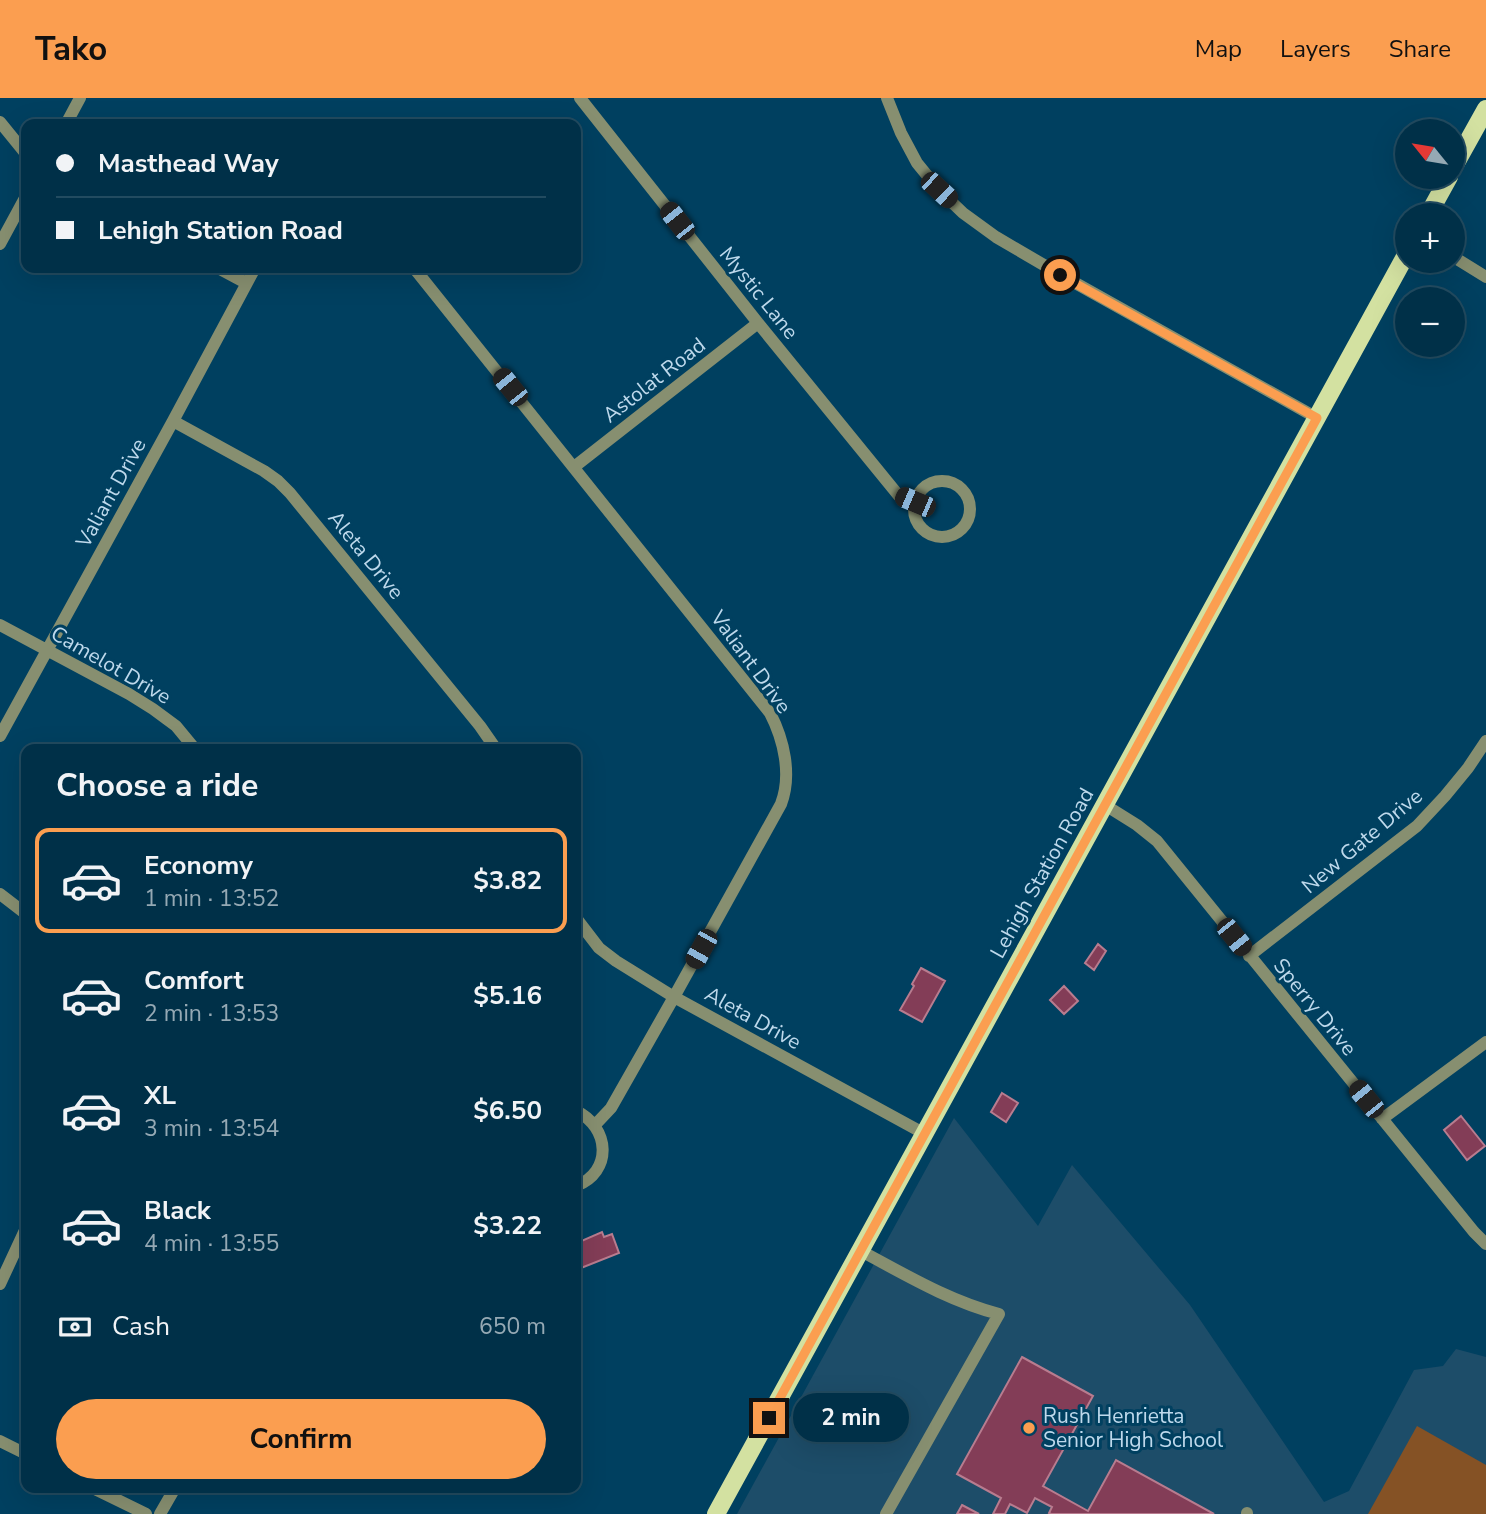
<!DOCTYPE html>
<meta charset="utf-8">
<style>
body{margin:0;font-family:"Nunito Sans",sans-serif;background:#0a384f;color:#f1f3f6;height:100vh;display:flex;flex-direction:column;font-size:26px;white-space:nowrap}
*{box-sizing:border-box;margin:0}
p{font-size:23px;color:#95a9b4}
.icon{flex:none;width:38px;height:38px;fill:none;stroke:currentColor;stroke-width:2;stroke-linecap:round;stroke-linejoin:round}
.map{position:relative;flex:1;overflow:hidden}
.side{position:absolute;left:21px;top:646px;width:560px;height:749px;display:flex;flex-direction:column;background:#003048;border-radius:14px;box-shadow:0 7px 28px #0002,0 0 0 2px #224b60}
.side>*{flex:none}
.banner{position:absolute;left:21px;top:21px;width:560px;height:154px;border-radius:14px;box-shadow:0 7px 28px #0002,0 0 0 2px #224b60;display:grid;align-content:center;height:154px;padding:0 35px;background:#003048}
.needle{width:46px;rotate:300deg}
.tools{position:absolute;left:1395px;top:21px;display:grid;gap:14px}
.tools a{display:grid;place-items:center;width:70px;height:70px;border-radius:50%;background:#003048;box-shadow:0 7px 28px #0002,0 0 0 2px #224b60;font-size:35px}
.end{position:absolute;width:32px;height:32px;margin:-16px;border:9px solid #fb9e50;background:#111;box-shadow:0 0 0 4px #111}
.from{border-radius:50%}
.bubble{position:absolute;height:49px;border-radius:24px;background:#003048;box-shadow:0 7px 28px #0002,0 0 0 2px #224b60;font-size:23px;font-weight:700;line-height:49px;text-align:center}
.car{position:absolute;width:21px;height:42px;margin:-21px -10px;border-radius:9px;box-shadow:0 0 5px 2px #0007;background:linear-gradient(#222 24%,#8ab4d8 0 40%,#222 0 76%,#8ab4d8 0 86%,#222 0)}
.banner b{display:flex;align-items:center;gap:24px;height:66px;font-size:26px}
.banner b+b{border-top:2px solid #224b60}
.banner i{width:18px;height:18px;background:#f1f3f6}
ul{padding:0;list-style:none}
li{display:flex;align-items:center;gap:21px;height:105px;margin:0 14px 10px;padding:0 21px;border:4px solid transparent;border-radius:14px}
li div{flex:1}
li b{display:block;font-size:26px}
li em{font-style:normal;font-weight:700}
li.on{border-color:#fb9e50}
li>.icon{width:63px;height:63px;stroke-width:1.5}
h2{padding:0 35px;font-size:32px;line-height:84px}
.pay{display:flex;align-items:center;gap:18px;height:77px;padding:0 35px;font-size:26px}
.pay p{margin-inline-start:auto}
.action{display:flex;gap:14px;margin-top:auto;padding:14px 35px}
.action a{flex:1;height:80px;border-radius:42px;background:#fb9e50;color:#111;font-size:28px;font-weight:700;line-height:80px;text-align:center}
header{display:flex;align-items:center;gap:42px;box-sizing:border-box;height:98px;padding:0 35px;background:#fb9e50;color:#111}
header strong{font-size:33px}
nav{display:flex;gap:38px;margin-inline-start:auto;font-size:24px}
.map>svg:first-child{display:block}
.built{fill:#1d4d69}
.green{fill:#855225}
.building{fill:#833d57;stroke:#b87c8f;stroke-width:2}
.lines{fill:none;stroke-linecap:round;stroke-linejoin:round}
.minor{stroke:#878f70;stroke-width:12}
.major{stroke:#d3e1a1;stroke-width:18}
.route{stroke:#fb9e50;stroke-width:9}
.poi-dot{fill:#fb9e50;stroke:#004060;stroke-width:2.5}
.labels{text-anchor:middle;stroke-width:6;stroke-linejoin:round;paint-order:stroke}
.street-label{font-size:21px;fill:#bed9ec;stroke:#004060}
.poi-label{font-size:21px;fill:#bed9ec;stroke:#004060;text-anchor:start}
</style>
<header>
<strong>Tako</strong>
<nav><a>Map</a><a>Layers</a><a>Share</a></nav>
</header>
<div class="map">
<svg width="1486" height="1416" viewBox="0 0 1486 1416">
<rect width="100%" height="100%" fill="#004060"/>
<path class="built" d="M954 1020 1038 1128 1072 1067 1190 1207 1324 1404 1349 1393 1414 1272 1443 1268 1456 1251 1486 1259V1416H737Z"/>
<path class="green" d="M1417 1328 1486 1367V1416H1368Z"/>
<path class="building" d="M1098 846 1106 853 1094 872 1085 865Z
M921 870 945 883 922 924 900 912 914 888 912 886Z
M1064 888 1078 903 1064 916 1050 902Z
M1002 995 1018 1005 1006 1024 991 1014Z
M1461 1018 1485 1048 1467 1062 1444 1032Z
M602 1134 604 1139 612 1136 619 1155 576 1172V1151L580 1150 579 1144Z
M1022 1259 1093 1298 1043 1388 1088 1413 1116 1362 1214 1416H1051L1049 1415 1052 1409 1035 1400 1027 1415 1010 1406 1005 1416H993L1001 1400 957 1376Z
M962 1407 979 1416H957Z"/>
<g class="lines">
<path class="minor" d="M580 0 758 225 899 398 915 404
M887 0 901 35 917 65 939 92 963 115 996 139 1061 177 1317 320
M0 24 26 56
M66 26 80 0
M0 146 26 98
M1452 158 1486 179
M218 170 246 185
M414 170 770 615C784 642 792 677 781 706L674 899 611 1010 595 1027
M173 323 264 373 278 383 290 395 480 628 496 651
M574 369 758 225
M914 411a28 28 0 1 1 56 0a28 28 0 1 1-56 0Z
M0 527 129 596 153 611 176 628 195 651
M0 638 173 323 255 170
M1105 707 1137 727 1157 743 1474 1134 1486 1146
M0 796 26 816
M576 820 599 850 616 863 674 899 925 1036
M1249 858 1417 728 1445 698 1468 670 1486 643
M576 1013C610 1029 613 1074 576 1088
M1382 1021 1486 944
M861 1153C906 1177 949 1203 999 1216L886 1416
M0 1186 26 1130
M0 1343 26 1356
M93 1390 146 1416
M160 1416 175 1390
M1247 1416V1415"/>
<path class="major" d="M1452 72 1486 11
M1428 117 1449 79
M716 1416 1407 155"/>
</g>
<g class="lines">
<path class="route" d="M769 1320 1317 320 1060 177"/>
</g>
<circle class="poi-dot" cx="1029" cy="1330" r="7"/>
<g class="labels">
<g class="street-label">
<text transform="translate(759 195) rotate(51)" y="7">Mystic Lane</text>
<text transform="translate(654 282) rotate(-38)" y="7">Astolat Road</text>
<text transform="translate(111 395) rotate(-61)" y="7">Valiant Drive</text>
<text transform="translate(366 457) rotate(51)" y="7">Aleta Drive</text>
<text transform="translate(751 564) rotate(54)" y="7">Valiant Drive</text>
<text transform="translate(111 567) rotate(30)" y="7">Camelot Drive</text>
<text transform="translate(1362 743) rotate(-40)" y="7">New Gate Drive</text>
<text transform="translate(1042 775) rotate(-61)" y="7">Lehigh Station Road</text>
<text transform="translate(1315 909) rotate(51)" y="7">Sperry Drive</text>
<text transform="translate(753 920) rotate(29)" y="7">Aleta Drive</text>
</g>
<g class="poi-label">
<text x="1043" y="1325">Rush Henrietta<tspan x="1043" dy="24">Senior High School</tspan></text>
</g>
</g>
</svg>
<div class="tools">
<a><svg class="needle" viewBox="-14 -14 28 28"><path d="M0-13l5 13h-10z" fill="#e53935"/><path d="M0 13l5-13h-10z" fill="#95a9b4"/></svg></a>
<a>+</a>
<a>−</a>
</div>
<i class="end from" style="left:1060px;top:177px"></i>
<i class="end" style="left:769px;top:1320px"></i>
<div class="bubble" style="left:793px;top:1295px;width:116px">2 min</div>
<i class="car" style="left:939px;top:92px;rotate:133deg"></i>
<i class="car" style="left:677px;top:123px;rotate:322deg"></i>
<i class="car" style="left:510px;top:289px;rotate:321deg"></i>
<i class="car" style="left:915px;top:404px;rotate:293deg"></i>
<i class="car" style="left:1234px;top:839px;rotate:141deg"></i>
<i class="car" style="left:701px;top:851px;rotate:209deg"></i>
<i class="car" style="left:1366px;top:1001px;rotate:321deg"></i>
<div class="banner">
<b><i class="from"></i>Masthead Way</b>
<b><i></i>Lehigh Station Road</b>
</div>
<section class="side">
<h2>Choose a ride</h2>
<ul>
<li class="on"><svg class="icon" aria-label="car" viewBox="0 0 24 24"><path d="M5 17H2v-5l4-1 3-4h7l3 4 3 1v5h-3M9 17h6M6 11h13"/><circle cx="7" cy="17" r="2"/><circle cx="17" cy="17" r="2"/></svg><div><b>Economy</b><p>1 min · 13:52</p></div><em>$3.82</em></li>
<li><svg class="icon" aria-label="car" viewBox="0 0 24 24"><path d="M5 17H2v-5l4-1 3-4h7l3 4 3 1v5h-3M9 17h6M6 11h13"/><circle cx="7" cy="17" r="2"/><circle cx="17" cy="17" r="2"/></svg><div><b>Comfort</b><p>2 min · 13:53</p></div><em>$5.16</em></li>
<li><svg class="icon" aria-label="car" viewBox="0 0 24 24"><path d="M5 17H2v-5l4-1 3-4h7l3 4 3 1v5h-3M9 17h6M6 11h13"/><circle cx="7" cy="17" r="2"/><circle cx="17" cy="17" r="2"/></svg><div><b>XL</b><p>3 min · 13:54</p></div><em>$6.50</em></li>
<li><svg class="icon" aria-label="car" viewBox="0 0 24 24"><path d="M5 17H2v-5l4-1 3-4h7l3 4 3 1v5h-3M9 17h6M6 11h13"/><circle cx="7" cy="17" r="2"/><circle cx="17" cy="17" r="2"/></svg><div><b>Black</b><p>4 min · 13:55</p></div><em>$3.22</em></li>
</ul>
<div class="pay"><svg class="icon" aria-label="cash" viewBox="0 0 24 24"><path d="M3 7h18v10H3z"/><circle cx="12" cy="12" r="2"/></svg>Cash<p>650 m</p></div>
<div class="action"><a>Confirm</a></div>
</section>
</div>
